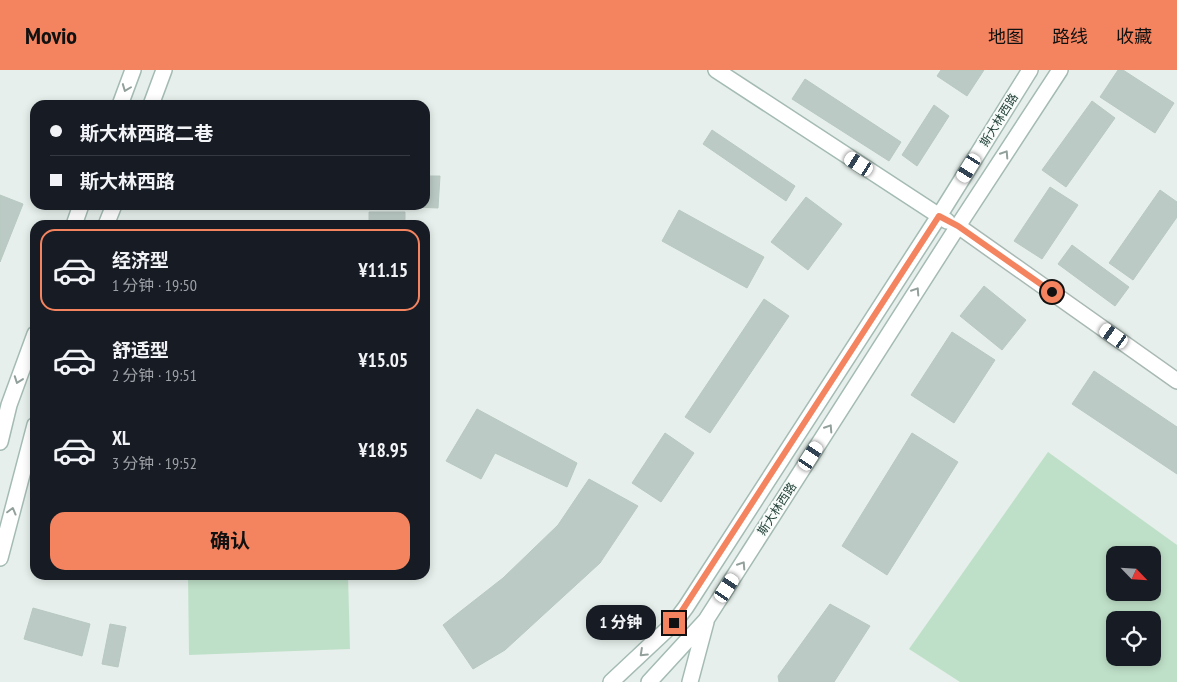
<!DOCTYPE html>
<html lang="zh">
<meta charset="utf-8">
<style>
body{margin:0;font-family:"PT Sans Narrow","Noto Sans SC",sans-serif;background:#242831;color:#f1f3f6;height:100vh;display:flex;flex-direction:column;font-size:19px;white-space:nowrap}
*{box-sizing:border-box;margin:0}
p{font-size:16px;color:#9ea1a6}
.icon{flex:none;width:28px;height:28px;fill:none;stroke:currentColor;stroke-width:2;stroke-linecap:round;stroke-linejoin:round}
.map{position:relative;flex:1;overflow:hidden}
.sheet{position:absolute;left:30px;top:150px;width:400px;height:360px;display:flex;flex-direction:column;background:#171b24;border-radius:15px;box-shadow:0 2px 8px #0003}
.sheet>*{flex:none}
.top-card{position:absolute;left:30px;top:30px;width:400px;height:110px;border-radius:15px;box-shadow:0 2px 8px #0003;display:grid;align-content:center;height:110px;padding:0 20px;background:#171b24}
.needle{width:32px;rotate:115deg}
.controls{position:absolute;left:1106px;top:476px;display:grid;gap:10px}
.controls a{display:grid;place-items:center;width:55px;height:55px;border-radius:10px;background:#171b24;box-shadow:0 2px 8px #0003;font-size:25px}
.end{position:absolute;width:22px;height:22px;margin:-11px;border:6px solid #f4845f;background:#111;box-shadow:0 0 0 2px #111}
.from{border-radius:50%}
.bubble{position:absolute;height:35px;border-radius:15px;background:#171b24;box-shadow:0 2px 8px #0003;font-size:16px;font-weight:700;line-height:35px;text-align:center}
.car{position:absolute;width:15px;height:30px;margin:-15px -8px;border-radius:6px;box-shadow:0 0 4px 1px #0007;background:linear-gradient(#fff 24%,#345 0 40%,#fff 0 76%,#345 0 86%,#fff 0)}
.top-card b{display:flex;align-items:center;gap:18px;height:48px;font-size:19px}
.top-card b+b{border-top:1px solid #363941}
.top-card i{width:12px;height:12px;background:#f1f3f6}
ul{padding:9px 0 0;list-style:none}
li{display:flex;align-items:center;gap:15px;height:82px;margin:0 10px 8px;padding:0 10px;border:2px solid transparent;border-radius:15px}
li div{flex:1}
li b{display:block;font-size:19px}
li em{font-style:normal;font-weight:700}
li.active{border-color:#f4845f}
li>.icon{width:45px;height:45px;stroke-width:1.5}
.cta{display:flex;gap:10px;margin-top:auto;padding:10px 20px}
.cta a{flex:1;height:58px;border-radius:15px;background:#f4845f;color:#111;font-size:20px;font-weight:700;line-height:58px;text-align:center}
header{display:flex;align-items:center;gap:30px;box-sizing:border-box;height:70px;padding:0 25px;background:#f4845f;color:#111}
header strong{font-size:24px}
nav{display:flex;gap:28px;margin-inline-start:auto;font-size:18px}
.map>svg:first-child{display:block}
.green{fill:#bfe0c8;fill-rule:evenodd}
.building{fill:#bbcac4;stroke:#b8c9c2}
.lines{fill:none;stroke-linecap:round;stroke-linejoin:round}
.street-casing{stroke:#a8b8b2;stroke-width:18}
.secondary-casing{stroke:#a4bbb3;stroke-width:18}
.street{stroke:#fff;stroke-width:15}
.secondary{stroke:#fff;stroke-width:15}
.oneway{stroke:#92a09c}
.route{stroke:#f4845f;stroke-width:6}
.labels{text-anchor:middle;stroke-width:4;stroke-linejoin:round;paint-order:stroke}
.street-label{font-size:12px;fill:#24423a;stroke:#f7fbf9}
</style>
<header>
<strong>Movio</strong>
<nav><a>地图</a><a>路线</a><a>收藏</a></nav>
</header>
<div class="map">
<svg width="1177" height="612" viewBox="0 0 1177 612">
<rect width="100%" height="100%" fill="#e6efeb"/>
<path class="green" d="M1048 382 1177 475V612H960L909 579ZM1115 485H1152V522H1115ZM1115 550H1152V588H1115Z
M188 505H348L350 579 189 585Z"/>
<path class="building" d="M941 0H984L967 26 937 6Z
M1118 0H1123L1174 33 1155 63 1100 27Z
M805 9 901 72 889 91 792 29Z
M1092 31 1115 48 1066 117 1042 100Z
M934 35 949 46 917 96 902 85Z
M712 60 795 116 786 131 703 74Z
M425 106H440L438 138 373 135H425Z
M1050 117 1078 135 1042 189 1014 171Z
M1160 120 1177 132V147L1133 210 1109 193Z
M0 125 23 134 0 192Z
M806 127 842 154 808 200 771 172Z
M679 140 764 187 747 218 662 171Z
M369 142H405V155H369Z
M1072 175 1129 217 1115 236 1058 194Z
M984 216 1026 250 1002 280 960 246Z
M764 229 789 246 710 363 685 347Z
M952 262 995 290 954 353 911 325Z
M1094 301 1177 357V404L1072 334Z
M477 339 577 393 567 417 495 383 481 409 446 391Z
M665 363 694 383 661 432 632 413Z
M912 363 958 392 887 505 842 476Z
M589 409 638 436 600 493 505 580 473 599 443 555 503 508 558 455Z
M830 534 870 556 834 612H779L778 606Z
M33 538 90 554 82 586 24 569Z
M110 554 126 557 118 597 102 594Z"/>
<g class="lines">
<g class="street-casing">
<path id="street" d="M958 156 1177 311"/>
</g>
<g class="secondary-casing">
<path id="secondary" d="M716 0 947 151
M120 35 133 0
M151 35 164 0
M74 155 81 135
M106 155 114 135
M0 372 9 335 35 264
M0 488 35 355
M611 612 674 553 686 537 939 146 1030 0
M649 612 706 550 958 156 1060 0
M690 612 706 552"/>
</g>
<use href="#street" class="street"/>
<use href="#secondary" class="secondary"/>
</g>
<defs><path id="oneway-chevron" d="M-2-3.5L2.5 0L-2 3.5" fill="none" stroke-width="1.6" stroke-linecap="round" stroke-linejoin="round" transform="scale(1.25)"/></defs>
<g class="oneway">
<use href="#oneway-chevron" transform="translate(126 18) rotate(111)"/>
<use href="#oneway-chevron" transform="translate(1005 84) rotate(-57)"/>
<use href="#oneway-chevron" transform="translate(916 221) rotate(-57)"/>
<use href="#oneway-chevron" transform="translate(18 310) rotate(110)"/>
<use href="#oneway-chevron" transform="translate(829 358) rotate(-57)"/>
<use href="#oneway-chevron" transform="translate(12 441) rotate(-75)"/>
<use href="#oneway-chevron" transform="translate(742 495) rotate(-57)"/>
<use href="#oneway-chevron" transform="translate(643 583) rotate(137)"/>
</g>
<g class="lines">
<path class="route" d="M674 553 939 146 958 156 1052 222"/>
</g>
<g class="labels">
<g class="street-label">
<text transform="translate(999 50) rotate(-58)" y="4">斯大林西路</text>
<text transform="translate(777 439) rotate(-57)" y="4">斯大林西路</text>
</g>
</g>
</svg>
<div class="controls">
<a><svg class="needle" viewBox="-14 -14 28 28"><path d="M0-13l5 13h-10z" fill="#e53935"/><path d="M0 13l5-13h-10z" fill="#9ea1a6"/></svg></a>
<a><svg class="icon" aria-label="locate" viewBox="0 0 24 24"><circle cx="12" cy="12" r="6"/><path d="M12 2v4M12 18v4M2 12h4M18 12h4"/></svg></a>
</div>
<i class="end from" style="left:1052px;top:222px"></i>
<i class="end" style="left:674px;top:553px"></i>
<div class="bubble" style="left:586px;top:535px;width:70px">1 分钟</div>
<i class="car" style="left:859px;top:94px;rotate:303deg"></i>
<i class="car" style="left:969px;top:98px;rotate:212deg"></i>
<i class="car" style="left:1114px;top:266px;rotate:305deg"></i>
<i class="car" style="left:811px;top:386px;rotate:33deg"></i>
<i class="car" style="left:727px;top:518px;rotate:33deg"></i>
<div class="top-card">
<b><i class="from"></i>斯大林西路二巷</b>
<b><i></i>斯大林西路</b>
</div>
<section class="sheet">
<ul>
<li class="active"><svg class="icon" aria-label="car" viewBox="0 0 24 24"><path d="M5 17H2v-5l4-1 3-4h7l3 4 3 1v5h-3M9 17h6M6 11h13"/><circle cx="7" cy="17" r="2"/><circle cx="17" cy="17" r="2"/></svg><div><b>经济型</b><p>1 分钟 · 19:50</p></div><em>¥11.15</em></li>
<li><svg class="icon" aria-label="car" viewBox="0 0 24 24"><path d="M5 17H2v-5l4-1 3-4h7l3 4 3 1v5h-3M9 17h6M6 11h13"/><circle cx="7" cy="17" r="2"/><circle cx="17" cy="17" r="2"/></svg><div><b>舒适型</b><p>2 分钟 · 19:51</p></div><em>¥15.05</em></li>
<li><svg class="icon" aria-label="car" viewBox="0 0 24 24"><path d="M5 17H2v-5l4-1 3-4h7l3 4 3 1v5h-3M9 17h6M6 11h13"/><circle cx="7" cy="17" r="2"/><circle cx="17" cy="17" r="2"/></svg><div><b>XL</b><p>3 分钟 · 19:52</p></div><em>¥18.95</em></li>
</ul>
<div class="cta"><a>确认</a></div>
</section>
</div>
